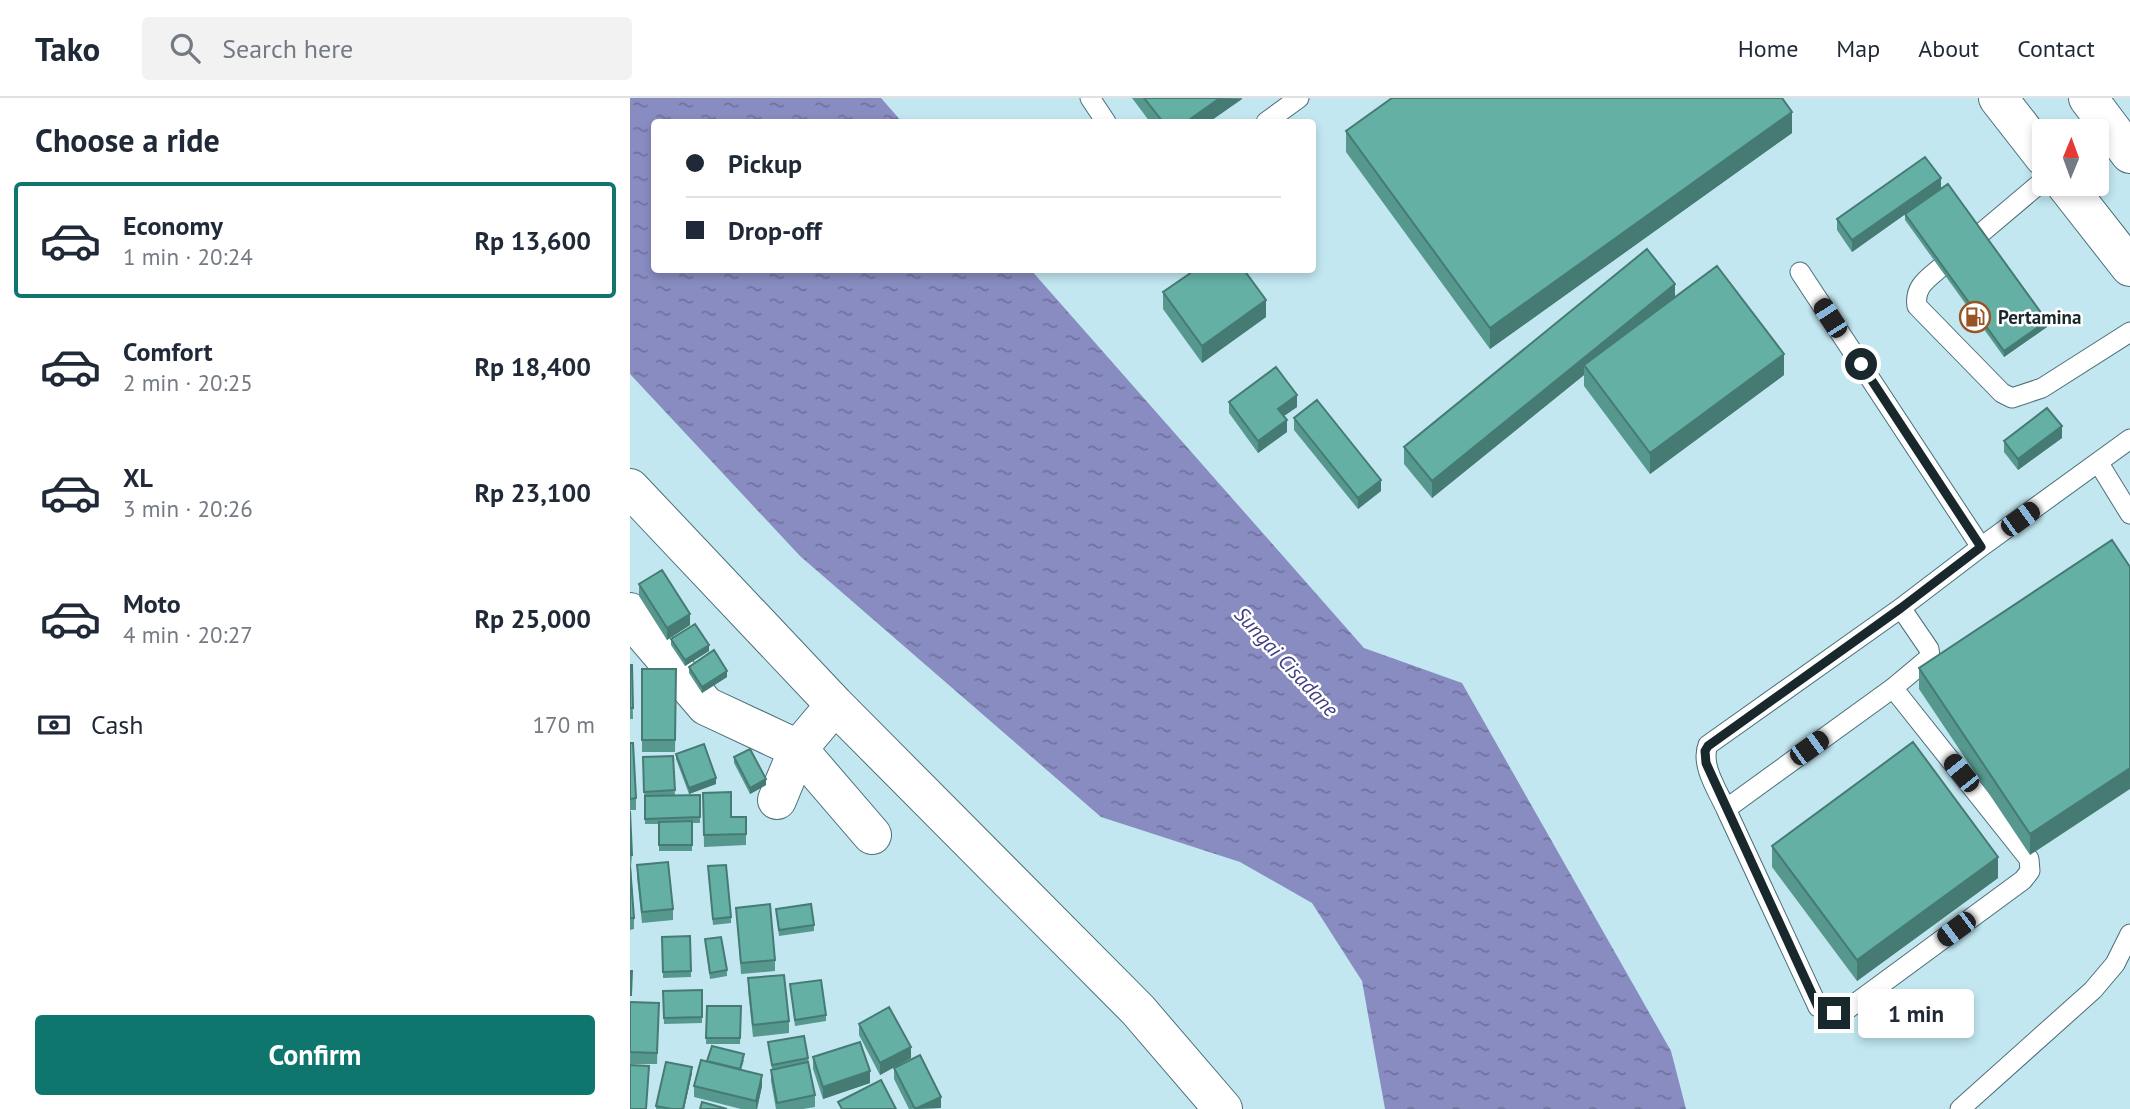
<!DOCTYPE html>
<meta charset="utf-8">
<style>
body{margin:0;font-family:"PT Sans",sans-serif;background:#f2f2f3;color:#1f2937;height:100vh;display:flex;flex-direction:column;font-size:26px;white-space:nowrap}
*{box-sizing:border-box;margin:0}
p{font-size:23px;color:#747a83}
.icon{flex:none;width:38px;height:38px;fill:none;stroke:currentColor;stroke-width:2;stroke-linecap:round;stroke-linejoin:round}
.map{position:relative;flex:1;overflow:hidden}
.side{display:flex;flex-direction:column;background:#fff;width:630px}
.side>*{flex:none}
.banner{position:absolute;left:21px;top:21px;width:665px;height:154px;border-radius:7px;box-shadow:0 4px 10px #0003;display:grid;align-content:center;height:154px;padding:0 35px;background:#fff}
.needle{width:46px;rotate:1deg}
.tools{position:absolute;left:1402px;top:21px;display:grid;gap:14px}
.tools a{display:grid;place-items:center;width:77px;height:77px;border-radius:7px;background:#fff;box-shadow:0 4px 10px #0003;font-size:35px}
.end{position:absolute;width:32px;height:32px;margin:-16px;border:9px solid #19282c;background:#fff;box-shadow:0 0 0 4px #fff}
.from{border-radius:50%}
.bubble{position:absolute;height:49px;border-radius:7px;background:#fff;box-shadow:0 4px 10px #0003;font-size:23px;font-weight:600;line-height:49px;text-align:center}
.car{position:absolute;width:21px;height:42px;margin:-21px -10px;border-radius:9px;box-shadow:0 0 5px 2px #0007;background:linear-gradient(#222 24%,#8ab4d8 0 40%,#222 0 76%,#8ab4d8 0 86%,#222 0)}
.banner b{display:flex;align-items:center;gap:24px;height:66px;font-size:26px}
.banner b+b{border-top:2px solid #e0e1e3}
.banner i{width:18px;height:18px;background:#1f2937}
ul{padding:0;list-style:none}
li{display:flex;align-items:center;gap:21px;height:116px;margin:0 14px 10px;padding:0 21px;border:4px solid transparent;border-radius:7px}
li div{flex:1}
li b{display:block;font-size:26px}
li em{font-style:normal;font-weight:600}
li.on{border-color:#0f766e}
li>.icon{width:63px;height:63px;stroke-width:1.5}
h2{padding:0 35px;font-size:32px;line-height:84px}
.pay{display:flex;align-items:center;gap:18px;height:77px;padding:0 35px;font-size:26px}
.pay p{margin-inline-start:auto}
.action{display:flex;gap:14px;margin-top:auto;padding:14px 35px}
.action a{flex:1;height:80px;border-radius:7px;background:#0f766e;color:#fff;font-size:28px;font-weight:600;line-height:80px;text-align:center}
header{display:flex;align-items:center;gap:42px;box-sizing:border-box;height:98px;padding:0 35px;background:#fff;border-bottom:2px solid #e0e1e3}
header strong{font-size:33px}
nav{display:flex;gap:38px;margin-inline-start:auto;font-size:24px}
.search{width:490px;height:63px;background:#f2f2f3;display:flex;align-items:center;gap:18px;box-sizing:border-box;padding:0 24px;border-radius:7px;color:#747a83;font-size:26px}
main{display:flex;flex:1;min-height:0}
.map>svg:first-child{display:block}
.water{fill:url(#water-ripples)}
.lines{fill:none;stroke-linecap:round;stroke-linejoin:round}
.service-casing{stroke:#4c6e77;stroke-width:21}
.minor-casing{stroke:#4c6e77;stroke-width:40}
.primary-casing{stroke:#4c6e77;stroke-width:40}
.service{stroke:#fff;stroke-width:19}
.minor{stroke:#fff;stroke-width:38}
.primary{stroke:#fff;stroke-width:38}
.wall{fill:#56978e}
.shaded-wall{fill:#467b74}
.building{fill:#64b0a5;stroke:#467b74;stroke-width:2}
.route{stroke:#19282c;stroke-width:9}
.labels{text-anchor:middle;stroke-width:5;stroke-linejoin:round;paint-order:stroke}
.poi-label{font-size:19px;font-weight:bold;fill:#19282c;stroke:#fff;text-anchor:start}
.water-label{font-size:21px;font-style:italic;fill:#413f81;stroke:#fff}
</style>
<header>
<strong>Tako</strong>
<div class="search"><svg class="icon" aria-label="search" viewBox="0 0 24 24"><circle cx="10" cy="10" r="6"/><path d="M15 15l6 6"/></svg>Search here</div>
<nav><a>Home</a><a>Map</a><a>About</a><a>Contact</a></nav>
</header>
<main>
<section class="side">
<h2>Choose a ride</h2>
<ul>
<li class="on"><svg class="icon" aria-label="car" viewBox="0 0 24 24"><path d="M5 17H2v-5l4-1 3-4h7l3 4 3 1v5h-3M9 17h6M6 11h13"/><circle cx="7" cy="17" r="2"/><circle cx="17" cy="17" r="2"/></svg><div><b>Economy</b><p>1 min · 20:24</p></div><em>Rp 13,600</em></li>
<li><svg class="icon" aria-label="car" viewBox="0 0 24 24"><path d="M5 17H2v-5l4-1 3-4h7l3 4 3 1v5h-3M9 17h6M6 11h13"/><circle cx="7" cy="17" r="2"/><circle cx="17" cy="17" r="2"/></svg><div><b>Comfort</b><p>2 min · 20:25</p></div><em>Rp 18,400</em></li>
<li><svg class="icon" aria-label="car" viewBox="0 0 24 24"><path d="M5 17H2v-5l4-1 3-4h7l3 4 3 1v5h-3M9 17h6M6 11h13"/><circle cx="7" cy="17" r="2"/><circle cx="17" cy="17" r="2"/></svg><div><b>XL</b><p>3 min · 20:26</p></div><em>Rp 23,100</em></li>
<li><svg class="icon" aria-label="car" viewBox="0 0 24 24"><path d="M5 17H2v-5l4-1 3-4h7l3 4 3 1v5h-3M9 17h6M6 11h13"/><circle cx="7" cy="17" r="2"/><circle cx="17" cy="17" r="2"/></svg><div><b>Moto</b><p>4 min · 20:27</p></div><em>Rp 25,000</em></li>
</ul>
<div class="pay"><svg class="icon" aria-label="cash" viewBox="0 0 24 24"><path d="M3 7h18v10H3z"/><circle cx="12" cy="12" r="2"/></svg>Cash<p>170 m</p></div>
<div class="action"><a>Confirm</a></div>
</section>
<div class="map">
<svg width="1500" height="1011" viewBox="0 0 1500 1011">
<defs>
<pattern id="water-ripples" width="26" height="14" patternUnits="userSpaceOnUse" patternTransform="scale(1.75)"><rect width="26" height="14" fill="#898cc1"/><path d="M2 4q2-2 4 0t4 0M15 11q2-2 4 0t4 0" fill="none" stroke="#6f729d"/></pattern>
</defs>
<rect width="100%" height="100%" fill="#c2e7f1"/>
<path class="water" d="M0 0H251L272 24H24V172H401L734 550 832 585 1041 953 1056 1011H755L732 883 682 805 610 764 471 719 170 458 0 276Z"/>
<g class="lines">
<g class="service-casing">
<path id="service" d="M460 0 476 24
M636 24 669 0
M1350 136 1414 82
M1310 170C1297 181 1284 189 1287 208L1372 295 1382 300 1412 290 1500 234
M1170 174 1351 449
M1468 364 1500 416
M1271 510 1299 551 1300 559 1263 590 1096 711C1088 693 1070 667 1078 647L1271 510 1351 449 1500 341
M1096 711 1188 909 1204 915 1215 913 1393 782 1400 773 1399 761 1263 590
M1330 1011 1463 892 1485 866 1500 836"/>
</g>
<g class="minor-casing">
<path id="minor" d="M0 390 205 607 508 912 593 1011
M0 514 10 531 76 608 168 651 242 737
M147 702 168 651 205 607"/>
</g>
<g class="primary-casing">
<path id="primary" d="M1368 0 1414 59
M1458 0 1500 56
M1435 86 1500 169"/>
</g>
<use href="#service" class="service"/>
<use href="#minor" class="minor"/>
<use href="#primary" class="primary"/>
</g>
<path class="wall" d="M502 0H612V1L579 24H520Z
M716 33 1162 35 860 251 716 54Z
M1311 91 1417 229 1374 259 1275 122V116L1222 154 1207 132V121Z
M533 194 636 219 572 265 533 211Z
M1045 199 1154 277 1020 376 954 288V277L802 400 774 366V349Z
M599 304 667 309 654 318 657 334 628 355 599 315Z
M664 320 751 393 728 411 664 332Z
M1432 340 1388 372 1374 354V343Z
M1500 469 1400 757 1289 591V570Z
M9 486 60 527 37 542 9 498Z
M41 541 79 553 55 568 41 547Z
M0 567H2L3 621H0Z
M59 569 97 579 72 595 59 575Z
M12 571H46L45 654H12Z
M0 645 6 700V712H0Z
M46 656 86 686 59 696 46 661Z
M43 658 45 698 70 697V725H62V753H29V726H15L13 659Z
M104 659 136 687 120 696 104 665Z
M73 695 101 719H116V747L74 749Z
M0 713 2 757 1 769 4 820V831L0 832Z
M1142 748 1368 780 1227 883 1142 769Z
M7 767 43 811V822L12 825 7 779Z
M78 774 101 819V825L83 827Z
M106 810 145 862V873L111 876Z
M146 811 184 827V833L149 838Z
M60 838 61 879 33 880 32 839Z
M75 841 97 872V878L80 881Z
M118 880 159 923V935L123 939 118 892Z
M160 886 196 917V923L165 928Z
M72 892V925L34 926 33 893Z
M0 904 29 905 27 966H0Z
M77 908H111L110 946H76Z
M229 926 281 960 250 977 229 937Z
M138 944 178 960 185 997V1009L173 1011H146L141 983V972L142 971Z
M183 959 240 985 193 1001 183 971Z
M114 962 111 972 132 988 127 1011H111L64 999V988L77 963Z
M264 970 311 1010 279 1011 264 981Z
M62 975 54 1011H26V1008Z"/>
<path class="shaded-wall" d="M590 0 612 1 579 24H556Z
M1162 14V35L860 251V230Z
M1311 80V91L1222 154V142Z
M1045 186V202L954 267V277L802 400V383Z
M636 202V219L572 265V248Z
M1417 223V229L1374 259V253Z
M1154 256V277L1020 376V355Z
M667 297V309L648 322V311Z
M657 322V334L628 355V343Z
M1432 328V340L1388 372V361Z
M751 382V393L728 411V400Z
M60 516V527L37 542V530Z
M79 547V553L55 568V562Z
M97 573V579L72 595V589Z
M1500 670V691L1400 757V736Z
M86 680V686L59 696V690Z
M136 681V687L120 696V690Z
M1368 759V780L1227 883V862Z
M281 949V960L250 977V965Z
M62 969V975L54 1011H53Z
M240 973V985L193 1001V989Z
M132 977V988L127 1011H126V1003Z
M311 999V1010L286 1011Z"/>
<path class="building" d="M514 0H590L556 24H533Z
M762 0H1152L1162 14 860 230 716 33Z
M1295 59 1311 80 1222 142 1207 121Z
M1318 86 1417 223 1374 253 1275 116Z
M1017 151 1045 186 802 383 774 349Z
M1087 168 1154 256 1020 355 954 267Z
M565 172H614L636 202 572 248 533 194Z
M646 269 667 297 648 311 657 322 628 343 599 304Z
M687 302 751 382 728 400 664 320Z
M1417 310 1432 328 1388 361 1374 343Z
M1482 442 1500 469V670L1400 736 1289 570Z
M32 472 60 516 37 530 9 486Z
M65 526 79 547 55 562 41 541Z
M84 552 97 573 72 589 59 569Z
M0 567H2L3 610H0Z
M12 571H46L45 642H12Z
M1283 644 1368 759 1227 862 1142 748Z
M0 645H3L6 700 0 701Z
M74 646 86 680 59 690 46 656Z
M120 651 136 681 120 690 104 659Z
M43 658 45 692 14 694 13 659Z
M101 694V719H116V736L74 737 73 695Z
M70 697V719L15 721V698Z
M0 713 2 757H0Z
M62 723V747H29V724Z
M38 764 43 811 12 814 7 767Z
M96 767 101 819 83 821 78 768Z
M0 768 4 820H0Z
M140 806 145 862 111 865 106 810Z
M181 806 184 827 149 832 146 811Z
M60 838 61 873 33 874 32 839Z
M91 839 97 872 80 875 75 841Z
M0 873H2L1 897H0Z
M154 877 159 923 123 927 118 880Z
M191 882 196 917 165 922 160 886Z
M72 892V919L34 920 33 893Z
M0 904 29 905 27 955 0 954Z
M77 908H111L110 940H76Z
M259 909 281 949 250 965 229 926Z
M174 938 178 960 142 967 138 944Z
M230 944 240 973 193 989 183 959Z
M82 948 114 956 110 971 77 963Z
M290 957 311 999 285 1011 264 970Z
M71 962 132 977 126 1003 64 988Z
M36 964 62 969 53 1011H42L26 1008Z
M178 964 185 997 147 1005 141 972Z
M0 967 19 968 16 1011H0Z
M251 982 266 1011H212L208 1004Z
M72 1004 97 1011H70Z"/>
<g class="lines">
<path class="route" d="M1204 915 1188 909 1076 665 1075 653 1078 648 1271 510 1351 449 1231 266"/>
</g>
<defs>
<g id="fuel-ring" transform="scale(1.575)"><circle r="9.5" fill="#fff" stroke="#975425" stroke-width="1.5"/><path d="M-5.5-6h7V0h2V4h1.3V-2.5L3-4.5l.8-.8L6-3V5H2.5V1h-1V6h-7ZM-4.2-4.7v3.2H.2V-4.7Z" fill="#975425"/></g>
</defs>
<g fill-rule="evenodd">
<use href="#fuel-ring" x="1345" y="219"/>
</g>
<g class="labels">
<g class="poi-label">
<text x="1368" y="226">Pertamina</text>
</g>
<g class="water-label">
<text transform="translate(656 564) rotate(47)" y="7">Sungai Cisadane</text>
</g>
</g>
</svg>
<div class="tools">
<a><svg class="needle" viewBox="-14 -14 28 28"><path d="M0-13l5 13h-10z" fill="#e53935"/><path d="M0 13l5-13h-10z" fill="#747a83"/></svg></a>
</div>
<i class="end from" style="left:1231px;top:266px"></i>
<i class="end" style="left:1204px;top:915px"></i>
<div class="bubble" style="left:1228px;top:891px;width:116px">1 min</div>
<i class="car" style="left:1200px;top:220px;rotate:327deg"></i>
<i class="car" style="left:1390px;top:421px;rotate:54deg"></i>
<i class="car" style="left:1179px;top:650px;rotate:54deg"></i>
<i class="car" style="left:1331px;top:675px;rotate:321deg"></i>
<i class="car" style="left:1326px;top:831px;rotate:233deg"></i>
<div class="banner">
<b><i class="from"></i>Pickup</b>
<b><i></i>Drop-off</b>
</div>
</div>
</main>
